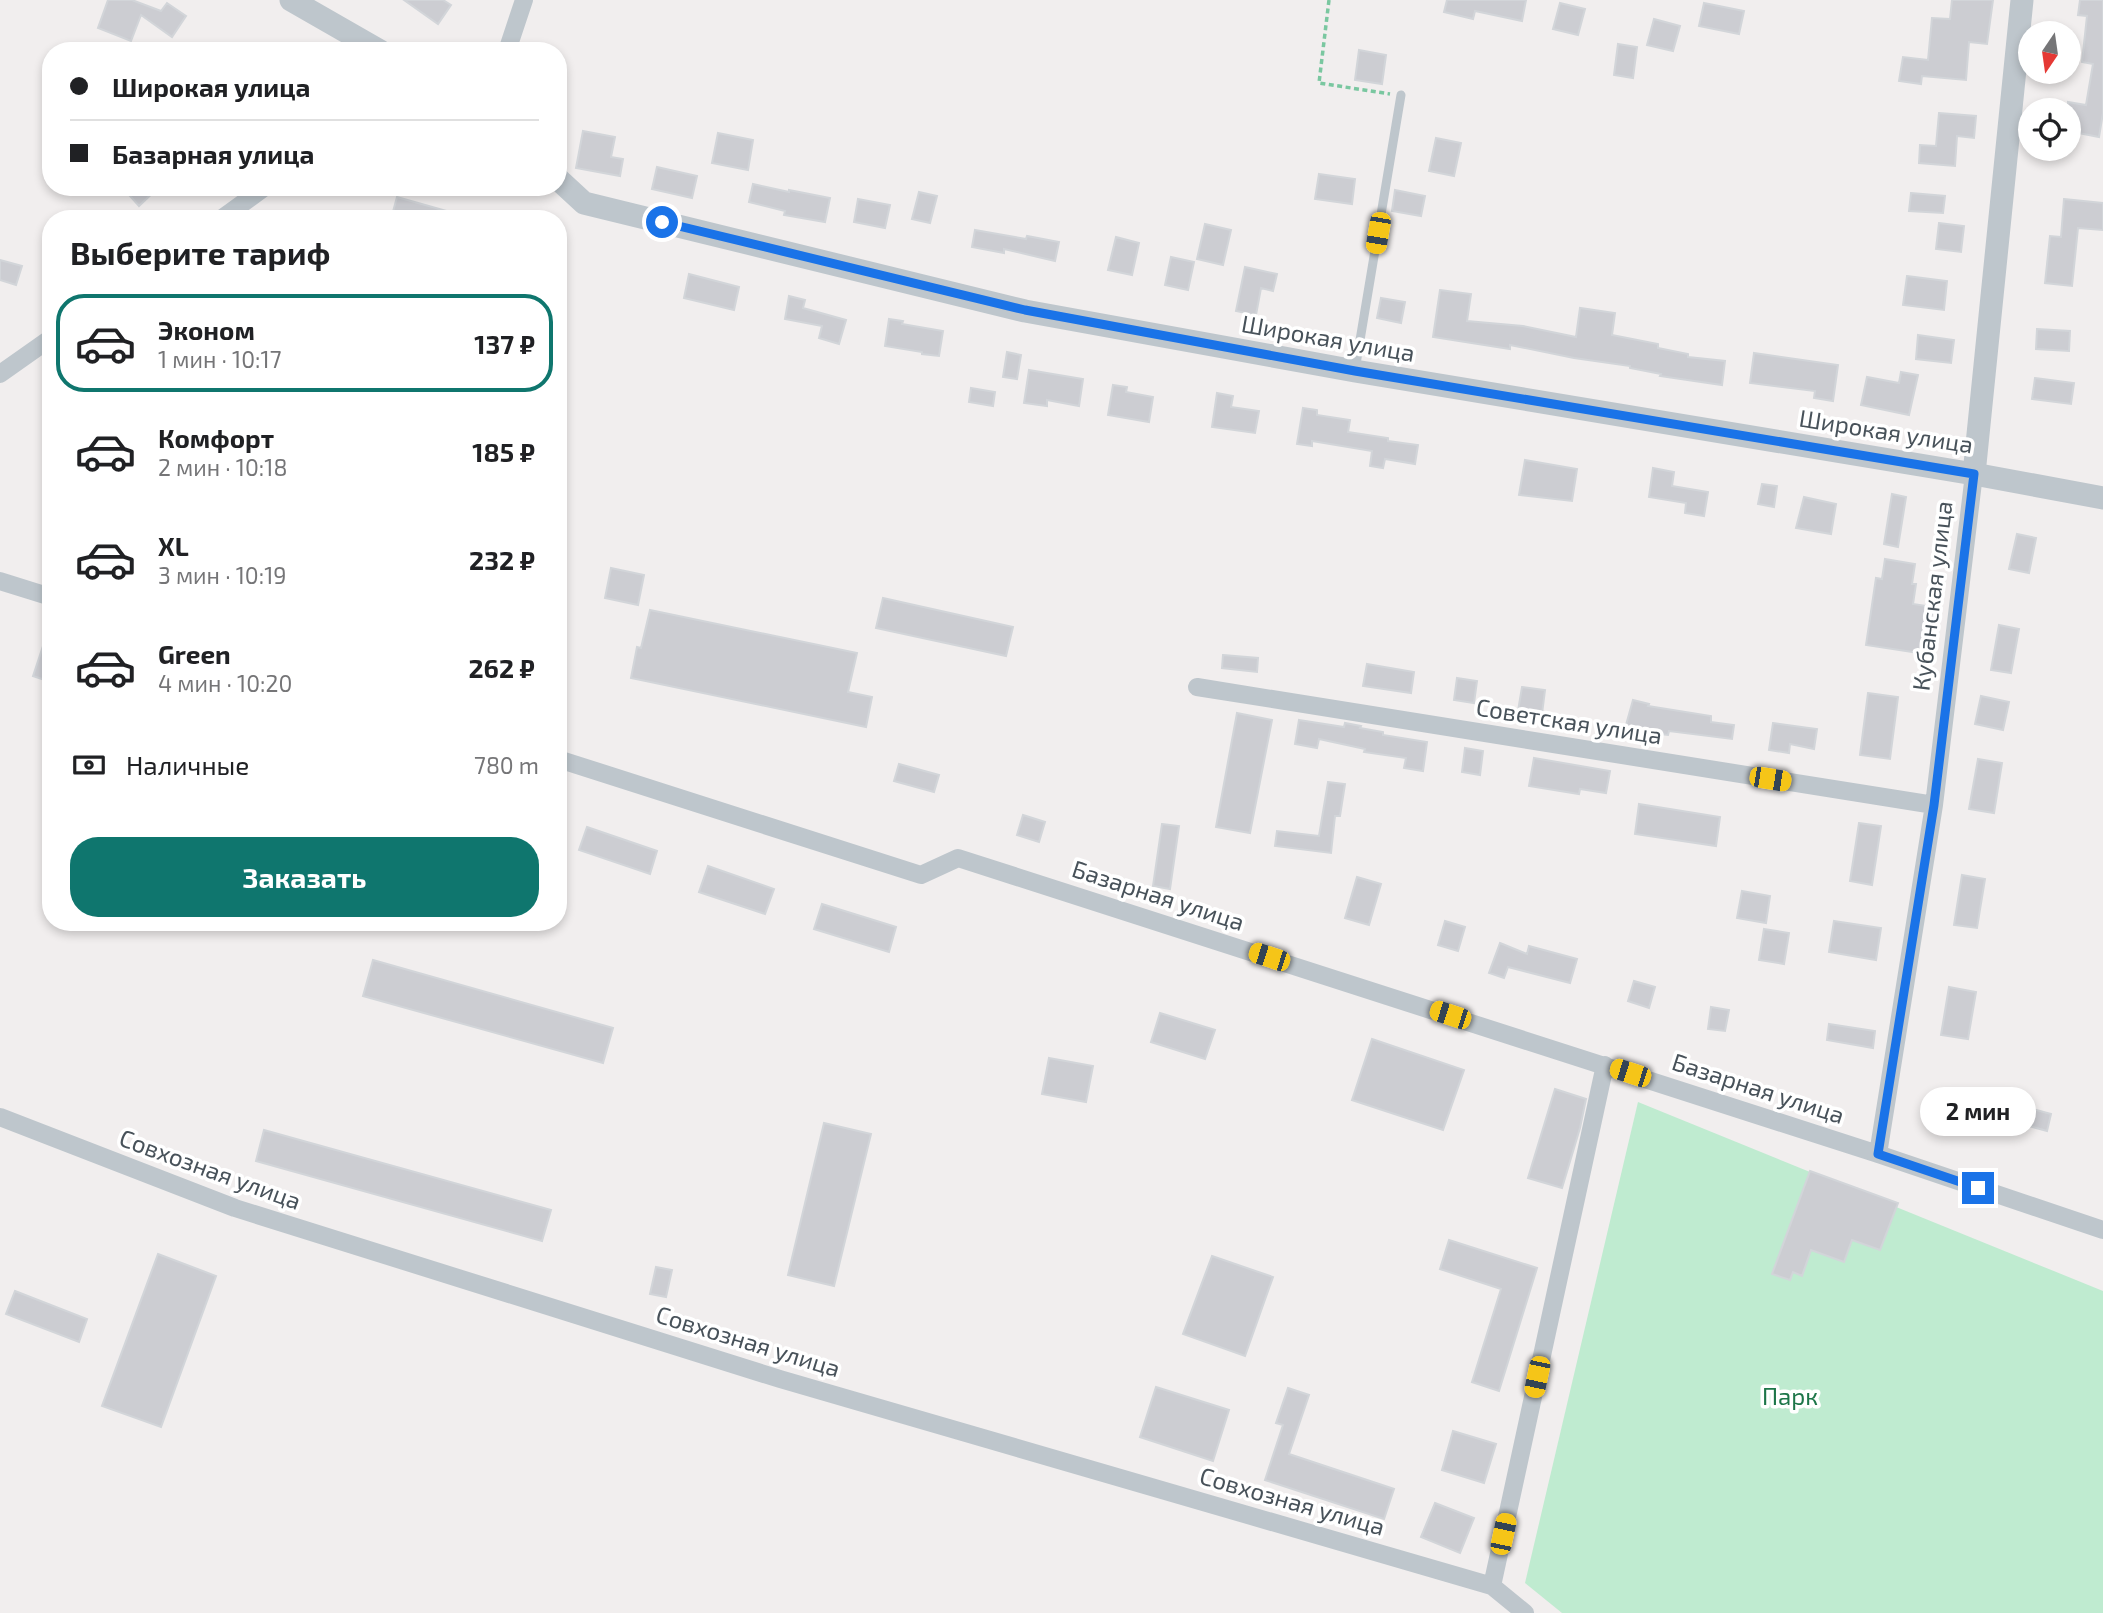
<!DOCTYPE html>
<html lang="ru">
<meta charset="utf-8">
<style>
body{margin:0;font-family:"Exo 2",sans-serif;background:#f2f2f2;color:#202124;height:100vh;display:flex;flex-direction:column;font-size:26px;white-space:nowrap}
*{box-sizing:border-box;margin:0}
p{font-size:23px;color:#757577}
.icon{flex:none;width:38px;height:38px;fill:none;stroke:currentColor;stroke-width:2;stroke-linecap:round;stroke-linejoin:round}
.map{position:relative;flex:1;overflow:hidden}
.details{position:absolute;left:42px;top:210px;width:525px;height:721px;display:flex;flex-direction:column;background:#fff;border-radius:28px;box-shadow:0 4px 10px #0003}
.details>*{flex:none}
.hud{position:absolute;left:42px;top:42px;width:525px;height:154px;border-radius:28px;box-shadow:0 4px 10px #0003;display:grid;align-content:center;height:154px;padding:0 28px;background:#fff}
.needle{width:46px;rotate:193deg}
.buttons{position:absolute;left:2018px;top:21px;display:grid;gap:14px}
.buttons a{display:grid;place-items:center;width:63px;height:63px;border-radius:50%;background:#fff;box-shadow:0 4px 10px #0003;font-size:35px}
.end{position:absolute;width:32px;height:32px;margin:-16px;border:9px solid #1a73e8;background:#fff;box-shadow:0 0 0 4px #fff}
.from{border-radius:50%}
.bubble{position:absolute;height:49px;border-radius:24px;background:#fff;box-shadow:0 4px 10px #0003;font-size:23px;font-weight:700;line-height:49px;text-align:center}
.car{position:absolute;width:21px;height:42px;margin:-21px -10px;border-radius:9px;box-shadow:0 0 5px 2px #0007;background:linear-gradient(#f5c518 24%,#345 0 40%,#f5c518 0 76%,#345 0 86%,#f5c518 0)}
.hud b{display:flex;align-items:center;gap:24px;height:66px;font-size:26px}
.hud b+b{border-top:2px solid #e0e0e0}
.hud i{width:18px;height:18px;background:#202124}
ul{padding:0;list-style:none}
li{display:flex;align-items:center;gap:21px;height:98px;margin:0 14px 10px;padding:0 14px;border:4px solid transparent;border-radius:28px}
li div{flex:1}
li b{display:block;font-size:26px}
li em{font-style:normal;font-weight:700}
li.selected{border-color:#0f766e}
li>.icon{width:63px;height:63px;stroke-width:1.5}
h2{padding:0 28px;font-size:32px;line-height:84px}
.pay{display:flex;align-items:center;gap:18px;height:77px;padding:0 28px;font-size:26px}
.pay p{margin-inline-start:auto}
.button{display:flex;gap:14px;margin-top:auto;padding:14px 28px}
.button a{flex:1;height:80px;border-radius:28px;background:#0f766e;color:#fff;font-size:28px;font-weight:700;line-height:80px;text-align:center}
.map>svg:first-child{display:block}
.green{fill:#bfebd0}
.building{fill:#cccdd2;stroke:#d2d5d9;stroke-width:2}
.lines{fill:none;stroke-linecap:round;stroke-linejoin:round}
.path{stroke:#7ac7a0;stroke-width:3.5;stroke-dasharray:5 3.5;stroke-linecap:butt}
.service{stroke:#bec6cc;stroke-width:9}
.minor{stroke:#bec6cc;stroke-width:18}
.tertiary{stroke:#bec6cc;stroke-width:23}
.route{stroke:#1a73e8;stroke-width:9}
.labels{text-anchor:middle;stroke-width:7;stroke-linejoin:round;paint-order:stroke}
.street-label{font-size:24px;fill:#48525a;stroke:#fff}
.park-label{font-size:24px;fill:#1d7649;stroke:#fff}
</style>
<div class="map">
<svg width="2103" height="1613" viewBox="0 0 2103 1613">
<rect width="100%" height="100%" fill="#f1eeee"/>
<path class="green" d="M1638 1102 2103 1291V1613H1562L1525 1583Z"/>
<path class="building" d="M108 0H132L161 11 167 3 186 16 172 37 141 15 131 41 98 28Z
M404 0H443L451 5 438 24Z
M1447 0H1526L1522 21 1475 11 1473 19 1444 12Z
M1952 0H1993L1987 44 1969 42 1966 80 1922 76 1921 84 1899 81 1903 57 1928 60 1932 18 1950 19Z
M2080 0H2103V113L2099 137 2068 131V102L2086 105 2093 64 2082 62 2087 16 2078 15Z
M1560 3 1585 9 1578 35 1553 29Z
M1704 3 1744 11 1739 34 1699 26Z
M1654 19 1680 26 1673 51 1647 45Z
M1618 44 1637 47 1633 78 1614 75Z
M1359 50 1386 55 1382 84 1355 80Z
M1939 113 1976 116 1974 138 1957 136 1955 166 1919 163 1920 145 1936 146Z
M583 131 615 137 611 157 623 159 620 176 576 168Z
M718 133 753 140 748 170 712 163Z
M1436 138 1461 143 1454 176 1429 171Z
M657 167 697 176 692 198 652 189Z
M1319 174 1355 179 1352 204 1315 199Z
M753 184 789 192V190L830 198 825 222 784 215 785 211 749 202Z
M122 187H159L139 206Z
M1395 190 1425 196 1421 216 1392 211Z
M919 192 937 196 930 223 912 219Z
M1911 193 1945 196 1943 213 1909 211Z
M397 197 457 214 456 219H391Z
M858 199 890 205 885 228 854 222Z
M2064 199 2103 203V230L2078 228 2072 286 2045 283 2050 236 2061 237Z
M1939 223 1964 226 1961 252 1936 249Z
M1205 224 1231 230 1223 265 1197 259Z
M975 230 1026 239 1027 236 1059 242 1055 261 1004 249V253L972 247Z
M1116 237 1139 243 1132 275 1108 270Z
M1171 257 1194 262 1188 290 1165 285Z
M0 260 22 266 16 285 0 280Z
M1245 267 1277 274 1273 291 1261 288 1256 315 1236 311Z
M689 274 739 287 734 310 684 298Z
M1907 276 1947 281 1944 310 1903 305Z
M1440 290 1471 294 1467 321 1523 326 1576 337 1580 308 1615 313 1612 335 1658 344V348L1688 354V357L1725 361 1722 385 1660 376 1661 374 1630 368V366L1574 358 1510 345V349L1433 337Z
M789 296 805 300 803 308 846 320 839 344 819 338 822 326 785 319Z
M1381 298 1405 302 1401 323 1377 318Z
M889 319 903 321 902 324 943 331 939 356 922 354V352L885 346Z
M2037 329 2070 331 2069 351 2036 349Z
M1918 335 1954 340 1951 363 1916 359Z
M1007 352 1021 355 1017 379 1003 377Z
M1754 353 1838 365 1833 401 1814 398 1815 391 1750 383Z
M1029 370 1083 379 1079 406 1047 400V406L1024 403Z
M1901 372 1918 375 1909 415 1861 405 1867 377 1899 383Z
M2035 378 2074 383 2071 404 2032 399Z
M1113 385 1127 387 1126 392 1153 397 1149 422 1108 415Z
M971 388 995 392 993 406 969 402Z
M1217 393 1233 396 1231 407 1259 411 1255 433 1212 427Z
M1303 408 1317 410V415L1350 420 1348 432 1388 438V441L1418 445 1415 464 1385 459 1383 468 1370 466 1372 451 1312 441V446L1297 444Z
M1525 460 1577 469 1572 501 1519 495Z
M1653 468 1674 472 1672 486 1708 492 1704 516 1685 513 1686 503 1649 497Z
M1762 484 1777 486 1774 507 1758 504Z
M1892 494 1906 497 1898 547 1884 544Z
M1804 497 1836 504 1831 534 1796 528Z
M2017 534 2036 538 2029 573 2009 569Z
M1885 559 1915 564 1912 584H1916L1913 604 1933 607 1926 654 1866 645 1876 578 1882 579Z
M611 568 644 575 638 605 605 598Z
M883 598 1013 627 1006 656 876 628Z
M650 610 857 653 848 692 872 697 866 727 631 678 637 647 641 648Z
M1999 625 2019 629 2011 673 1991 670Z
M48 631 51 632V682L33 676Z
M1223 655 1258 658 1257 672 1222 668Z
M1367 664 1414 672 1411 693 1363 686Z
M1457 678 1477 681 1474 703 1454 700Z
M1522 687 1545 690 1542 714 1518 711Z
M1868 693 1898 697 1890 759 1860 755Z
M1981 696 2009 702 2003 730 1975 724Z
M1633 700 1649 704 1648 706 1711 716V722L1734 725 1732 739 1669 731 1668 735 1651 733 1626 725Z
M1237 713 1272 720 1250 833 1216 827Z
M1299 720 1344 727 1345 723 1361 726 1360 728 1383 732V735L1427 742 1423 771 1404 768 1406 758 1364 752 1365 749 1319 739 1317 748 1295 744Z
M1773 723 1817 729 1814 749 1790 744 1789 753 1769 750Z
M1465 748 1483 751 1480 775 1462 772Z
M1534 758 1610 771 1606 793 1580 789 1579 794 1529 786Z
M1978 759 2002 763 1994 813 1969 809Z
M899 764 939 775 934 792 894 781Z
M1328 782 1345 784 1340 816H1335L1331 853 1275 846 1277 831 1319 836Z
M1639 804 1720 817 1716 846 1635 834Z
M1023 815 1045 822 1039 842 1017 835Z
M1859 823 1881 826 1872 885 1850 881Z
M1162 824 1179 826 1170 889 1153 886Z
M587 827 657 851 650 874 579 850Z
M708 866 774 889 765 914 699 892Z
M1962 875 1985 879 1977 928 1954 925Z
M1357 877 1381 884 1369 925 1345 918Z
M1742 891 1770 896 1766 923 1737 918Z
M822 904 896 927 889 952 814 929Z
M1445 921 1465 927 1458 951 1438 945Z
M1834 921 1881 928 1876 960 1829 952Z
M1764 929 1789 933 1784 964 1759 960Z
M1500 943 1527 954 1529 946 1577 959 1570 983 1508 967 1504 978 1489 973Z
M373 960 613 1028 603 1063 363 996Z
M1634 981 1655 987 1649 1008 1628 1001Z
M1949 987 1976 992 1968 1039 1941 1035Z
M1711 1007 1729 1010 1725 1031 1708 1029Z
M1160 1013 1215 1030 1205 1059 1151 1042Z
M1829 1024 1875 1031 1873 1048 1827 1040Z
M1372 1039 1464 1070 1443 1130 1352 1100Z
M1049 1058 1093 1066 1086 1102 1042 1094Z
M1555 1089 1586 1099 1580 1128 1562 1188 1528 1178Z
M2008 1102 2051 1114 2047 1131 2003 1119Z
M824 1123 871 1134 834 1286 788 1275Z
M264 1130 551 1210 542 1241 256 1161Z
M1810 1171 1898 1203 1880 1250 1852 1240 1844 1262 1811 1250 1802 1276 1793 1272 1790 1280 1772 1274Z
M1449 1240 1537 1268 1499 1391 1472 1382 1501 1289 1440 1269Z
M158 1254 216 1276 161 1427 102 1406Z
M1212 1256 1273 1277 1245 1356 1183 1334Z
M656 1267 672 1270 666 1297 650 1294Z
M15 1291 87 1319 79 1342 6 1314Z
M1156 1387 1229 1410 1213 1461 1140 1437Z
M1288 1388 1309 1395 1289 1454 1394 1489 1384 1519 1265 1480 1283 1425 1276 1423Z
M1453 1431 1496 1444 1484 1483 1442 1470Z
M1435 1503 1474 1518 1460 1553 1421 1537Z"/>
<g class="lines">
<path class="path" d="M1329 0 1319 83 1390 94"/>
<path class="service" d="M1355 370 1401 95"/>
<path class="minor" d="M507 51 524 0
M221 219 265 187
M0 374 51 338
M0 581 51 597
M1197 687 1934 805
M558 759 921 875 958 858 1878 1154 2103 1230
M0 1117 235 1208 780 1379 1492 1586
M1878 1154 1934 805 1974 474
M1525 1613 1492 1586 1605 1065"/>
<path class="tertiary" d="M291 0 380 51
M558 179 584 203 1025 311 1355 371 1974 474 2103 498
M1974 474 2022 0"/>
</g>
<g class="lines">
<path class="route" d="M662 222 1025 310 1355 371 1974 474 1934 805 1878 1154 1978 1188"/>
</g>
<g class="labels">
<g class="street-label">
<text transform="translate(1328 339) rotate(10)" y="8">Широкая улица</text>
<text transform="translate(1886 432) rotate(9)" y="8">Широкая улица</text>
<text transform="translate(1933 596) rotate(-83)" y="8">Кубанская улица</text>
<text transform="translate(1569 722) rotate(9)" y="8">Советская улица</text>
<text transform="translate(1158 896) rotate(18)" y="8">Базарная улица</text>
<text transform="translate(1758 1089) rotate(18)" y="8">Базарная улица</text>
<text transform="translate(210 1170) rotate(20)" y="8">Совхозная улица</text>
<text transform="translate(748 1342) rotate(17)" y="8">Совхозная улица</text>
<text transform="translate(1292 1502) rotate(16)" y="8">Совхозная улица</text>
</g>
<g class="park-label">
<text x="1790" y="1405">Парк</text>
</g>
</g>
</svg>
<div class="buttons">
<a><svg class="needle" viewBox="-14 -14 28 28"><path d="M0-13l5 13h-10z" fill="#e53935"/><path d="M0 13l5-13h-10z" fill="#757577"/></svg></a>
<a><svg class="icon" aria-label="locate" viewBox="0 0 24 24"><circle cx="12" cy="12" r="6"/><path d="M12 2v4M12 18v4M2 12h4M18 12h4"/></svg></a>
</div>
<i class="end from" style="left:662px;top:222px"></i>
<i class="end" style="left:1978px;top:1188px"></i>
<div class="bubble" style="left:1920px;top:1087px;width:116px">2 мин</div>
<i class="car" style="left:1378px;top:233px;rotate:190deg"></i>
<i class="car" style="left:1770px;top:779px;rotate:99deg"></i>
<i class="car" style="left:1269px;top:957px;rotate:288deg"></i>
<i class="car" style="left:1450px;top:1015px;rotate:288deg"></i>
<i class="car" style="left:1630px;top:1073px;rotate:288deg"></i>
<i class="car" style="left:1537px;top:1377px;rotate:192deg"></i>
<i class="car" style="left:1503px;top:1534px;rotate:12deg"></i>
<div class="hud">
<b><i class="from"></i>Широкая улица</b>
<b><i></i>Базарная улица</b>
</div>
<section class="details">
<h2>Выберите тариф</h2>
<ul>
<li class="selected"><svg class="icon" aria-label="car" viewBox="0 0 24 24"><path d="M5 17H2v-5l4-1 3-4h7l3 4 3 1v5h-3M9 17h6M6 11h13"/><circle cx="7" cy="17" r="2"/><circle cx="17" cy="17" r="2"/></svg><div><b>Эконом</b><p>1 мин · 10:17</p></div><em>137 ₽</em></li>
<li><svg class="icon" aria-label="car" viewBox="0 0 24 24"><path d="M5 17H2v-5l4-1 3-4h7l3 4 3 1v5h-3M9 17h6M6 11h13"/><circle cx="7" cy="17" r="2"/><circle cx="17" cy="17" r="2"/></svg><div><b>Комфорт</b><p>2 мин · 10:18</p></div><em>185 ₽</em></li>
<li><svg class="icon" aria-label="car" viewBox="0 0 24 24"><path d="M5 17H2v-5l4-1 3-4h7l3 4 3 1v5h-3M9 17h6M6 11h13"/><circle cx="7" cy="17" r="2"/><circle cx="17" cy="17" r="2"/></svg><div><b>XL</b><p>3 мин · 10:19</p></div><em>232 ₽</em></li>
<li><svg class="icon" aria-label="car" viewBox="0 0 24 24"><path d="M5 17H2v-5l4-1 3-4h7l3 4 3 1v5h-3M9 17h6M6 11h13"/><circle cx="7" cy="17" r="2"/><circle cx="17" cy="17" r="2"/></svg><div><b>Green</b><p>4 мин · 10:20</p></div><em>262 ₽</em></li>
</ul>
<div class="pay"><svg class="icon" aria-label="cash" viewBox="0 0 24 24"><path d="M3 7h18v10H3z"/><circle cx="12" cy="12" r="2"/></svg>Наличные<p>780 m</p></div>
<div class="button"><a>Заказать</a></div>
</section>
</div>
